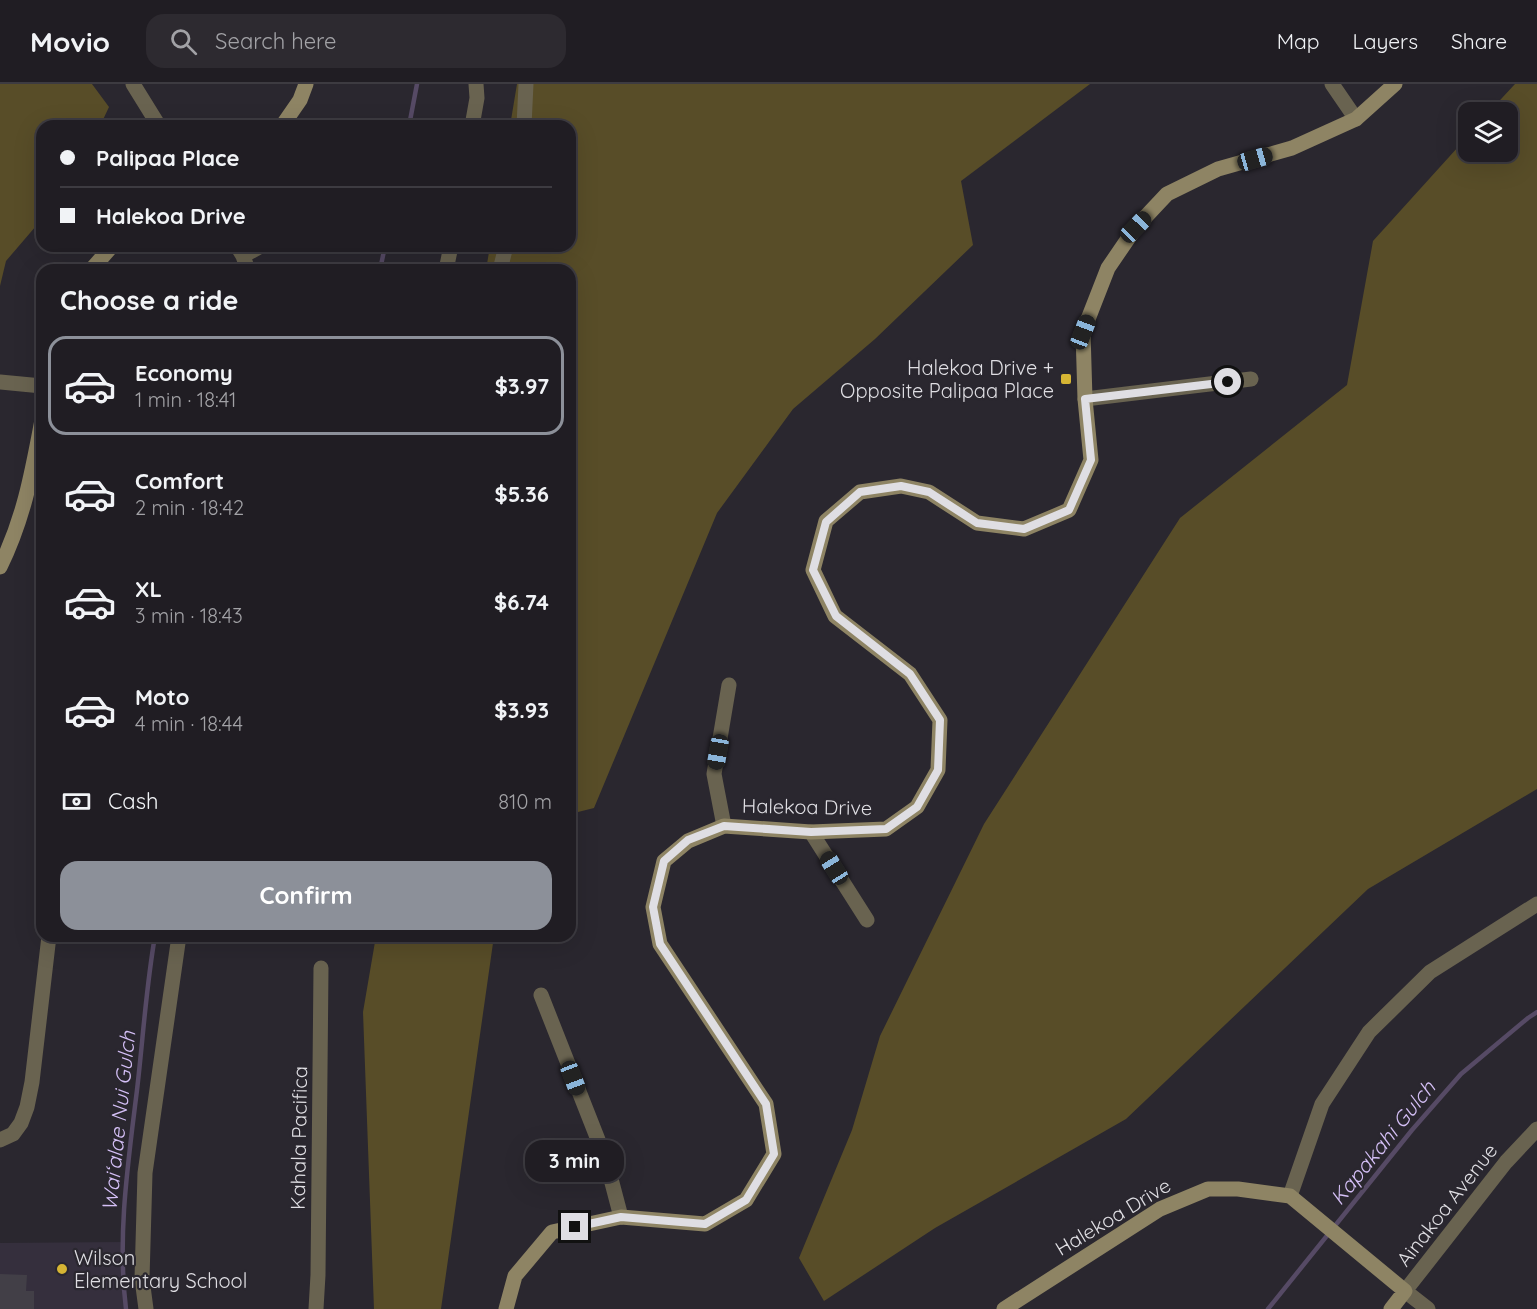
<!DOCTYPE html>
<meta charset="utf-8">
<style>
body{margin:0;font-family:Quicksand,sans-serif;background:#2d2a30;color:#f1f3f6;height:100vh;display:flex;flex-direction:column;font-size:22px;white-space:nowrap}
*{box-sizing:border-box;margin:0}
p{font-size:20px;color:#a2a2a6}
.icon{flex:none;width:33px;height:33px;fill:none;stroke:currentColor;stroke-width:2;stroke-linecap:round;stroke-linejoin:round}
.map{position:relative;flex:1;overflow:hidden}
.drawer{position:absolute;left:36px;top:180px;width:540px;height:678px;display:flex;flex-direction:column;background:#201d23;border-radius:18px;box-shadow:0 6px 24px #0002,0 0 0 2px #3d3b41}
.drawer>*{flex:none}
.hud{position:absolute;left:36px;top:36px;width:540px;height:132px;border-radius:18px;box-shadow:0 6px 24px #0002,0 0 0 2px #3d3b41;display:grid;align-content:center;height:132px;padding:0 24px;background:#201d23}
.fabs{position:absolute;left:1458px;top:18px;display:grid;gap:12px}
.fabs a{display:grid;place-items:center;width:60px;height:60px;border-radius:12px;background:#201d23;box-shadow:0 6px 24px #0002,0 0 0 2px #3d3b41;font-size:30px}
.end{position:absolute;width:27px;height:27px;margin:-14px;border:8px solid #dfdee3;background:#111;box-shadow:0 0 0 3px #111}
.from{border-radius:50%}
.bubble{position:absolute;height:42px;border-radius:18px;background:#201d23;box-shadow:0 6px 24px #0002,0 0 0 2px #3d3b41;font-size:20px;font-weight:700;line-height:42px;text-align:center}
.car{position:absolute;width:18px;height:36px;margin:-18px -9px;border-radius:8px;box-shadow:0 0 4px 2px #0007;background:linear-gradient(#222 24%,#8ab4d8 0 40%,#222 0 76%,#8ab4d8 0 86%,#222 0)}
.hud b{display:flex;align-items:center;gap:21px;height:57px;font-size:22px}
.hud b+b{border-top:2px solid #3d3b41}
.hud i{width:15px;height:15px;background:#f1f3f6}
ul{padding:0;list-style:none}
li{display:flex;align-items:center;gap:18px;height:99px;margin:0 12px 9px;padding:0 12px;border:3px solid transparent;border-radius:18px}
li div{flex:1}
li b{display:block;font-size:22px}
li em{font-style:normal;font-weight:700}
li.current{border-color:#8c9099}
li>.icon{width:54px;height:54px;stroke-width:1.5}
h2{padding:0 24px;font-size:27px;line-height:72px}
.pay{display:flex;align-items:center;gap:15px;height:66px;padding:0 24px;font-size:22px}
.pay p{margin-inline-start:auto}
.button{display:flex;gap:12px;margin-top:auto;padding:12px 24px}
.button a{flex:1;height:69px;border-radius:18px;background:#8c9099;color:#fff;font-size:24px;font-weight:700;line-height:69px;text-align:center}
header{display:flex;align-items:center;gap:36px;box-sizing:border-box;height:84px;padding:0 30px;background:#201d23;border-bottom:2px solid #3d3b41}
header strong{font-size:28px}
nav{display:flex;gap:33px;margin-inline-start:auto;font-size:21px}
.search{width:420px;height:54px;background:#2d2a30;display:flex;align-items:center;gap:15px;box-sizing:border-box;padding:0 21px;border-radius:18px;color:#a2a2a6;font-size:22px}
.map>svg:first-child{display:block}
.built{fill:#352f3d}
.green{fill:#584d28}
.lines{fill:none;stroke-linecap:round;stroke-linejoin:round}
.stream{stroke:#564a65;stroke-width:4.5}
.building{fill:#423f47}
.street{stroke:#696350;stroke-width:15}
.secondary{stroke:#8e8464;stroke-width:15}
.route{stroke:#dfdee3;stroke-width:8}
.poi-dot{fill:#d6b534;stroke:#2a272f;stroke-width:2}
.labels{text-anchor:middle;stroke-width:4.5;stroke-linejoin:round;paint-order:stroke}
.poi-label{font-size:20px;fill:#dfdee3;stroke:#2a272f;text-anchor:end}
.street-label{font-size:20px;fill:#dfdee3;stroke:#2a272f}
.water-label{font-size:21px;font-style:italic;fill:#d5c0f7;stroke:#2a272f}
</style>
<header>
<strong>Movio</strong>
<div class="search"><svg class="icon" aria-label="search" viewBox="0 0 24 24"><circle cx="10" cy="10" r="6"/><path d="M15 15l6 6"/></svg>Search here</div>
<nav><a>Map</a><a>Layers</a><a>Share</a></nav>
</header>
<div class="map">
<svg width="1537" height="1225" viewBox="0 0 1537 1225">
<rect width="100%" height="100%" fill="#2a272f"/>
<path class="built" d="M122 1158 126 1225H0V1159Z"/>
<path class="green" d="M0 0H92L109 23 100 42H42V135L6 177 0 202Z
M517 0H1090L961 97 973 161 875 255 793 325 717 429 594 724 570 730V186H486L490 162H570V42H510Z
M1515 0H1537V705L1368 805 1126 1035 935 1144 824 1217 799 1174 852 1046 880 952 984 740 1180 434 1347 301 1373 157 1468 52V68H1508V28H1489Z
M376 852H494L441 1225H374L363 928Z"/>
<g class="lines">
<path class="stream" d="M409 42 417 0
M380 186 385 162
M126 1225C117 1152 128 1079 137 1006 143 955 146 903 155 852
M1268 1225 1412 1046 1461 990 1528 934 1537 928"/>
</g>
<path class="building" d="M0 1190 27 1191 26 1207H34V1225H0Z"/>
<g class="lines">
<path class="street" d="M133 0 159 42
M1332 0 1356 35
M472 42 477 14 476 0
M524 42 526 0
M237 162 243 172 248 186
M243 172 261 162
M446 186 451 162
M500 186 506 162
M0 298 42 302
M1085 315 1251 295
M724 742 714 690 729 601
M811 748 867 836
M541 911 606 1076 621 1133
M0 1056 13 1050 21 1039 27 1023 32 998 49 852
M1290 1112 1322 1020 1369 948 1430 888 1537 820
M146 1225 142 1195 145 1089 179 852
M316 1225 318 1191 321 884
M1428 1225 1405 1207 1506 1078 1537 1045"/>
<path class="secondary" d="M282 42 300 16 306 0
M91 186 112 162
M0 483C24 434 32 389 42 336
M506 1225 515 1192 552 1148 621 1133 705 1140 746 1116 774 1070 766 1020 660 860 653 823 664 777 688 757 724 742 811 748 886 745 917 723 938 686 940 636 910 590 835 532 813 486 826 437 860 408 901 402 929 408 977 439 1024 445 1069 426 1091 376 1085 315 1083 248 1108 184 1136 143 1167 110 1218 85 1292 64 1356 35 1395 0
M1004 1225 1160 1125 1208 1105H1238L1290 1112 1405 1207 1391 1225"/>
</g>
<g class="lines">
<path class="route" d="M575 1143 621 1133 705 1140 746 1116 774 1070 766 1020 660 860 653 823 664 777 688 756 724 742 811 748 886 745 917 723 938 686 940 636 910 590 836 532 813 486 826 438 860 408 901 402 929 408 977 439 1024 445 1069 426 1091 376 1085 315 1228 298"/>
</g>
<g class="poi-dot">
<rect x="1060" y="289" width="12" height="12" rx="3"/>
<circle cx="62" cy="1185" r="6"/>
</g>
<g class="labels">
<g class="poi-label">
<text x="1054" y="291">Halekoa Drive +<tspan x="1054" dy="23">Opposite Palipaa Place</tspan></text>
<text x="74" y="1181" text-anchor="start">Wilson<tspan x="74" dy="23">Elementary School</tspan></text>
</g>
<g class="street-label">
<text transform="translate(807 723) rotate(1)" y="7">Halekoa Drive</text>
<text transform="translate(299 1054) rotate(-89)" y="7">Kahala Pacifica</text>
<text transform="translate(1447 1121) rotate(-52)" y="7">Ainakoa Avenue</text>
<text transform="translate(1113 1133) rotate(-31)" y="7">Halekoa Drive</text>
</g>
<g class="water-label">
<text transform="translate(119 1037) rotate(-84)" y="7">Waiʻalae Nui Gulch</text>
<text transform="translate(1383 1059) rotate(-51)" y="7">Kapakahi Gulch</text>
</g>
</g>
</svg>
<div class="fabs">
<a><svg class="icon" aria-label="layers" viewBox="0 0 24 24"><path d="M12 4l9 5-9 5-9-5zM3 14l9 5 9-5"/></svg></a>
</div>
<i class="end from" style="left:1228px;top:298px"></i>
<i class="end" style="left:575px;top:1143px"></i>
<div class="bubble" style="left:525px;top:1056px;width:99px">3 min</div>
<i class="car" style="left:1255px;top:75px;rotate:74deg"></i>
<i class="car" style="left:1136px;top:143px;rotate:44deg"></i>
<i class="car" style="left:1083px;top:248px;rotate:21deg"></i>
<i class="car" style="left:718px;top:668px;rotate:190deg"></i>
<i class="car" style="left:834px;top:784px;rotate:328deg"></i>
<i class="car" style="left:573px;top:994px;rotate:159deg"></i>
<div class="hud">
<b><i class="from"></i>Palipaa Place</b>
<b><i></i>Halekoa Drive</b>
</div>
<section class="drawer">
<h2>Choose a ride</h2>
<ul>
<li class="current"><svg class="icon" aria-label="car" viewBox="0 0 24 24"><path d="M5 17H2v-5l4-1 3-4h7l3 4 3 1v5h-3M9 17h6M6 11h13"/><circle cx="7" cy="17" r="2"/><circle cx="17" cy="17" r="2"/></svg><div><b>Economy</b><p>1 min · 18:41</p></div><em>$3.97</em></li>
<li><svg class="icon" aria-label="car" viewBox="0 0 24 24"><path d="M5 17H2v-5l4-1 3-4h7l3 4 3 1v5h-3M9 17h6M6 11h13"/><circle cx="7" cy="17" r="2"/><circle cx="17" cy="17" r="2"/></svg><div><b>Comfort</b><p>2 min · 18:42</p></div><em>$5.36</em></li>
<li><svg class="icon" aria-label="car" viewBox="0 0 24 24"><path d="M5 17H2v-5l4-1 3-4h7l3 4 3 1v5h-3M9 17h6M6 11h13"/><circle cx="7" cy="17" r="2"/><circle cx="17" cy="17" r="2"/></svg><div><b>XL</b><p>3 min · 18:43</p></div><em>$6.74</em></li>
<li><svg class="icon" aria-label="car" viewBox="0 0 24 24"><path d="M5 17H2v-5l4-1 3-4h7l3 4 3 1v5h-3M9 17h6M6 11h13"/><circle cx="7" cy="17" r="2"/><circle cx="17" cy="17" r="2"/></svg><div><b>Moto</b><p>4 min · 18:44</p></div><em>$3.93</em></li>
</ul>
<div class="pay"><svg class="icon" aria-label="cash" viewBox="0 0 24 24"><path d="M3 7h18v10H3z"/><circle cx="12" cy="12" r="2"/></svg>Cash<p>810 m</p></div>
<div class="button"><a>Confirm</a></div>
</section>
</div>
